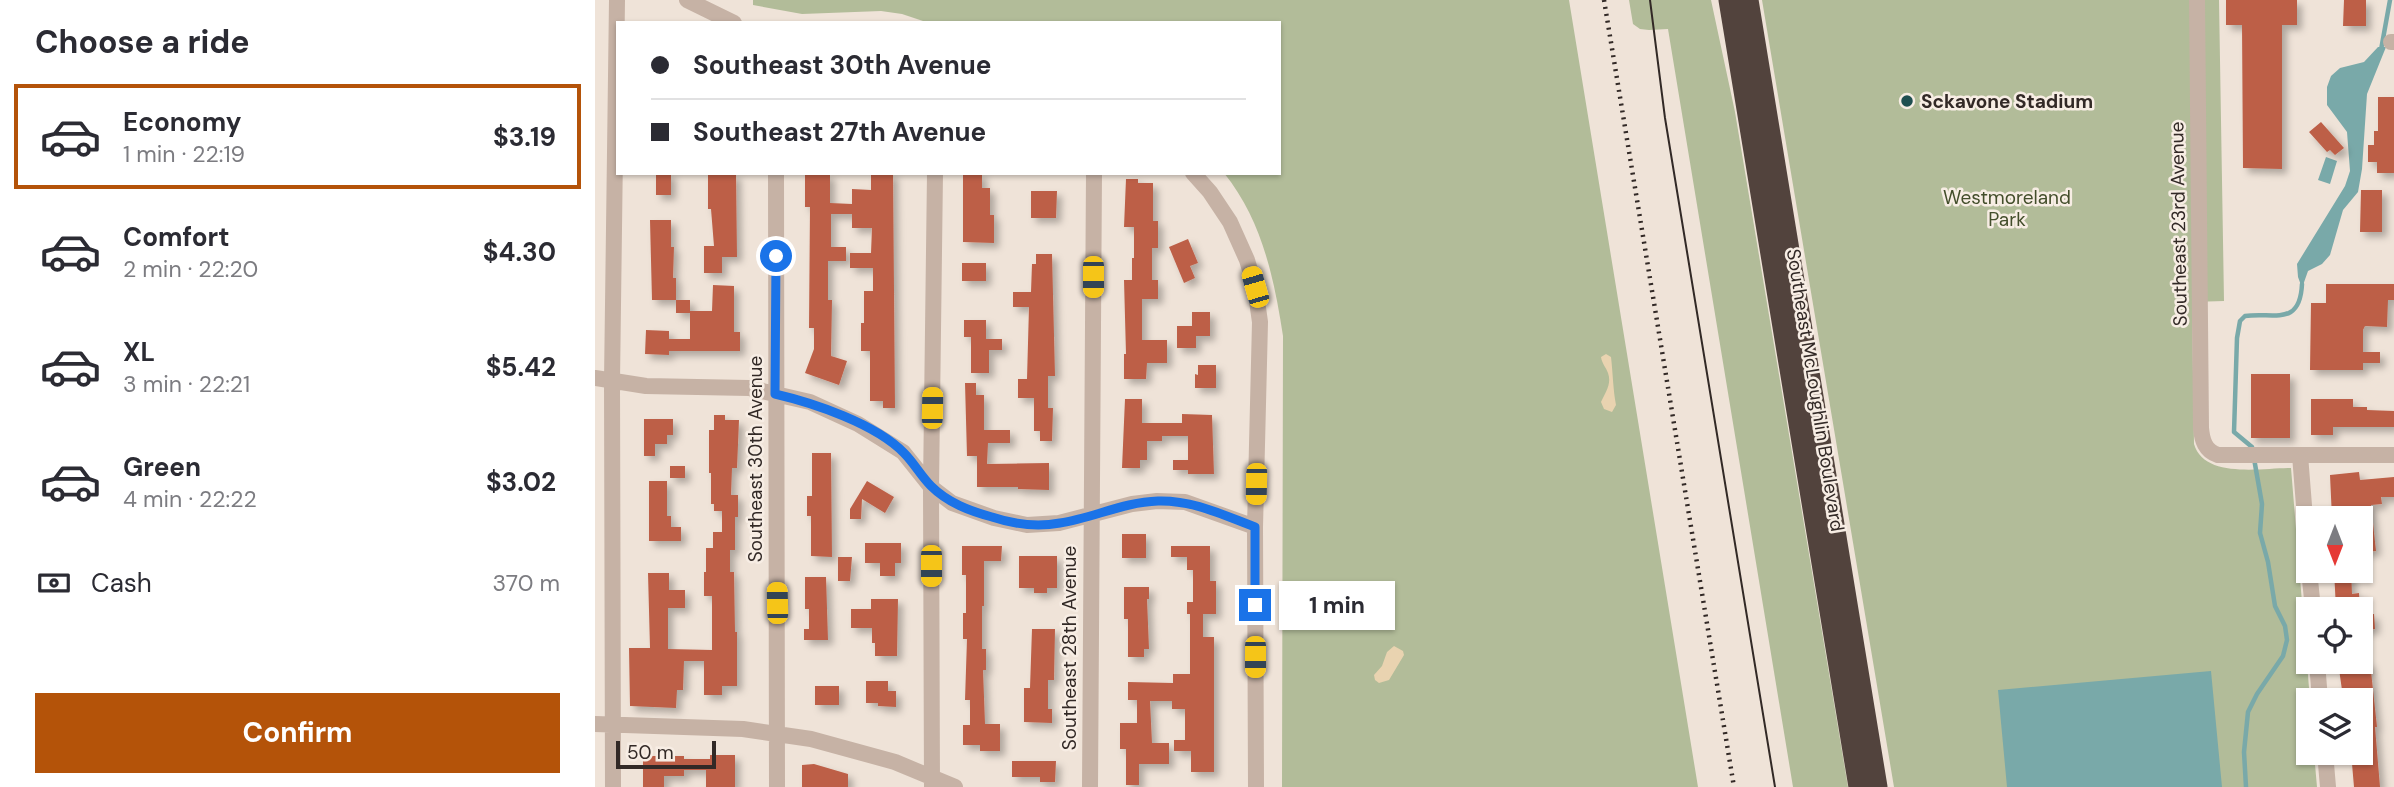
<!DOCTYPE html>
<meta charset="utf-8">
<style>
body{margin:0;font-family:"DM Sans",sans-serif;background:#f2f2f3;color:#2b2b33;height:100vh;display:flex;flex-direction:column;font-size:26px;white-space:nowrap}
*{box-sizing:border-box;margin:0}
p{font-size:23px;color:#7c7c81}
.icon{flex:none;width:38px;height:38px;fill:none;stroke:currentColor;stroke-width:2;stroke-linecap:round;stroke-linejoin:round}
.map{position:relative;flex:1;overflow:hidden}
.side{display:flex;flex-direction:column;background:#fff;width:595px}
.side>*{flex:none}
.banner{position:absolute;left:21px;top:21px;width:665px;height:154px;border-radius:0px;box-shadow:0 2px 5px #0004;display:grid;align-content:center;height:154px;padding:0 35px;background:#fff}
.needle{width:46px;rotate:180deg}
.tools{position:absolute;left:1701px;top:506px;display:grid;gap:14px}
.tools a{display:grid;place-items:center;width:77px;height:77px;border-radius:0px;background:#fff;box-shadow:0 2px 5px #0004;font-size:35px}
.scale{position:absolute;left:21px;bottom:18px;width:100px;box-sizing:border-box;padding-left:7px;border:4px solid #322926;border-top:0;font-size:19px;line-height:24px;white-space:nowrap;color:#322926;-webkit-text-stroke:5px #f7ede4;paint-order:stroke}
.end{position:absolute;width:32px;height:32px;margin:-16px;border:9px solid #1a73e8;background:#fff;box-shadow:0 0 0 4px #fff}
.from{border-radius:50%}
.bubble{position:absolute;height:49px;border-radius:0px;background:#fff;box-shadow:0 2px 5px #0004;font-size:23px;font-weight:700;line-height:49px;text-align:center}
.car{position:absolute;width:21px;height:42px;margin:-21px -10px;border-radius:9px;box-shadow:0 0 5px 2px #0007;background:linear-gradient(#f5c518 24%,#345 0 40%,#f5c518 0 76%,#345 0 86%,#f5c518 0)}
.banner b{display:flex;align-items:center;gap:24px;height:66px;font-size:26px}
.banner b+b{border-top:2px solid #e1e1e2}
.banner i{width:18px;height:18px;background:#2b2b33}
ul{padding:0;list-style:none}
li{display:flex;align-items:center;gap:21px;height:105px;margin:0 14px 10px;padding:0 21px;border:4px solid transparent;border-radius:0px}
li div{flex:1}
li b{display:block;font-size:26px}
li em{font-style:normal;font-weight:700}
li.on{border-color:#b45309}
li>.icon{width:63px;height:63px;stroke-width:1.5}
h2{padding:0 35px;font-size:32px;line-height:84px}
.pay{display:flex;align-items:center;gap:18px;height:77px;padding:0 35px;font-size:26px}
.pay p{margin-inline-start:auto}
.button{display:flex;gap:14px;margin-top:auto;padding:14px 35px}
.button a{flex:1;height:80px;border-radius:0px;background:#b45309;color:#fff;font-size:28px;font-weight:700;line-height:80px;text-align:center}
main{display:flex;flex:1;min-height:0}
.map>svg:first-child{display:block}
.green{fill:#b2bc99}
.sand{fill:#e9d3b0}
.water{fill:#79a9a9}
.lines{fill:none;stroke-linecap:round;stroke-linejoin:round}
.stream{stroke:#79a9a9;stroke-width:4.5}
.building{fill:#bd5f47;filter:url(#shadow)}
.street{stroke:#c6b2a5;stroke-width:16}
.highway{stroke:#52433d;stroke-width:21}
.tram{stroke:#322926;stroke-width:2}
.rail{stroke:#322926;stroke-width:4.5;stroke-dasharray:2 5;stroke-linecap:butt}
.route{stroke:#1a73e8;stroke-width:9}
.poi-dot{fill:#1f4f50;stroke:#f7ede4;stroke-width:2.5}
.labels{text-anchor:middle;stroke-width:5;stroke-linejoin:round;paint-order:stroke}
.poi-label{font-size:19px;font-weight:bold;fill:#322926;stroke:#f7ede4;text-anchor:start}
.park-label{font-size:19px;fill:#434e2b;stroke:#f7ede4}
.street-label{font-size:19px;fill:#322926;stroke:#f7ede4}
</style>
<main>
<section class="side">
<h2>Choose a ride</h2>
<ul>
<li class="on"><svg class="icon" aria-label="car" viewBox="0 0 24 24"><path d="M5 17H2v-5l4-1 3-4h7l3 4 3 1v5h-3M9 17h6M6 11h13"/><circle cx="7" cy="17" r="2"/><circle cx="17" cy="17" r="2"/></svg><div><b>Economy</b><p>1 min · 22:19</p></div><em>$3.19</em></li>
<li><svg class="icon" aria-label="car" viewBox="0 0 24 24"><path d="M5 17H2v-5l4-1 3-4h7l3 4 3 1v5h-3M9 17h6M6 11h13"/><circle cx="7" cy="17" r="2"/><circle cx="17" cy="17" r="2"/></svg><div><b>Comfort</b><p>2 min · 22:20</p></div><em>$4.30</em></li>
<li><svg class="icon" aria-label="car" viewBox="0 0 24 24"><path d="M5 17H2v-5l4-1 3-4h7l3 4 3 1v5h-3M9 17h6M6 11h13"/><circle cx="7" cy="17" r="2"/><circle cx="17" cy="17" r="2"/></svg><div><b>XL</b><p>3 min · 22:21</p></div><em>$5.42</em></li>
<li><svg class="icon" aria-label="car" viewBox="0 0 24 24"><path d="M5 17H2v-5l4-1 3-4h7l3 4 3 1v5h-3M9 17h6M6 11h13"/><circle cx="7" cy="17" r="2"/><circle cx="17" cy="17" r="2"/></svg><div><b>Green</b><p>4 min · 22:22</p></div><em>$3.02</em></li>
</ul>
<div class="pay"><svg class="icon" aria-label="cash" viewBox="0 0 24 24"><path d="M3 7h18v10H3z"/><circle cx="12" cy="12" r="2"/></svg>Cash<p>370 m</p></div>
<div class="button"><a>Confirm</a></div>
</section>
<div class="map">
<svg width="1799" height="787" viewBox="0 0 1799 787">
<defs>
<filter id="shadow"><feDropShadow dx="5" dy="5" stdDeviation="3.5" flood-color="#0004"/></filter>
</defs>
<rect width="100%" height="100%" fill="#efe3d8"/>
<path class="green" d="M158 0H974L1103 787H687L688 336C679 278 667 220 629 173H684V23H334L307 14 286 11 207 14 158 5Z
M1034 0H1116L1140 112 1253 787H1198L1073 29 1054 30 1045 29 1038 24Z
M1167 0H1624L1629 301 1597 302 1599 444C1609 479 1667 468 1696 468L1715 700 1713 752 1719 753 1722 787H1299Z"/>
<path class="sand" d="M1011 354 1016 357C1018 374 1018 389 1021 405L1017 412 1009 409 1006 402C1010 393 1017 384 1013 373 1011 367 1007 364 1006 357Z
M799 646 808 651 809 655 794 680 784 683 780 680 779 675 787 666 792 652Z"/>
<path class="water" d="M1783 47H1791L1772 94 1767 169 1763 192 1748 210 1735 255 1727 264 1713 271 1707 288 1703 277 1702 264 1750 186 1755 171 1752 132 1732 105V87L1736 76 1745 68 1769 62Z
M1731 157 1742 161 1735 184 1723 180Z
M1616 671 1627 787H1412L1403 690Z"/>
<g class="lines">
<path class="stream" d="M1786 50 1795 0
M1651 787 1649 752 1653 712 1662 694 1688 656 1692 640 1690 626 1680 606 1673 562 1665 533 1667 504 1657 447 1639 432 1642 338 1645 321 1650 316C1679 312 1705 327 1707 284"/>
</g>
<path class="building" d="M1631 0H1702V25H1687V169L1648 168 1647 25H1631Z
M1749 0H1771V26H1748Z
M1783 97H1799V173H1782V162H1773V145H1779V131H1783Z
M1726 122 1749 148 1740 155 1735 150 1732 152 1714 132Z
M61 173H76V195H61Z
M210 173 235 174V203L257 204V189L276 190V173H298L300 408H288V401H275V351H266V323H269V291H278V268H255V253H276L277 228H257V214H236V247H251V261H233V300H237L236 356 252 361 244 385 210 373 219 349V328H214L215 207H210Z
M368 173H387V188H395V215H399V243L368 242Z
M113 174H141L142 257H127V273H109V246H119L116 209H113Z
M531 179H543V183H558V221H563V248H557V280H563V299H547V340H572V363H552L551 379H529V354H531L529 280H537V258H539V227H529Z
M1766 190H1787V232H1765Z
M436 191H462L461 218H436Z
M55 220H76V247H79L78 278H81V300H57Z
M593 239 603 263 595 266 600 278 589 283 574 247Z
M441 254H457L460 376H453V408H458L457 441H445V431H439V398H423V379H432L434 307H418V292H436L437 264H441Z
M367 263H391V281H367Z
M1731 284H1799V300H1793L1792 327 1770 326 1768 330V352H1785V363H1768V370H1715L1716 303H1731Z
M118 285 139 286V332H145V351H74V355L50 354 51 330 74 331V339H95V313H81V300H95V311H117Z
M597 312H615V336H601V348H582V326H597Z
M369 320H391V339H407V350H394V373H376V337H369Z
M603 365H621V388H600V374L603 375Z
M1656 374H1695V438H1656Z
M370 383H381V395H389V430H415V443H393L392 464 454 463V490L423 489V487H382V456H372Z
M530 399H547V423H587V414L617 415 619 474H593V470H578V460H593V436H567V441H552V460H545V468H527Z
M1716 399H1758V407H1772V410L1799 411V427H1738V435H1716Z
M119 415H130V420H144L142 468H137L136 495H143V517H140V550H135V572H139L140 632H142V686H127V695H109V661H89L88 690H82L81 708 35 706 34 648H55L53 573H74V590H90V608H73V649L117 650V596H109V572H111V548H118V532H127V511H119V504H116V473H114V430H119Z
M49 419H78V435H72V444H60V456H49Z
M217 453H236L237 557 216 556V516H212V496H217Z
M75 466H90V478H75Z
M1764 472 1765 480 1799 477V497H1786L1787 504 1776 505 1781 551 1767 552 1766 518H1737L1735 475Z
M54 481H72V516H76V527H86V541H54Z
M272 481 299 497 290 513 267 499 266 519H255V509Z
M527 534H551V558H527Z
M270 543H306V563H300V576H285V563H270Z
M367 546H407L406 561H389V606H387V649H391V670H388L390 724H405V751H385V745H368V725H375V700H370L372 639H368V613H371V575H367Z
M576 546H615V581H621V614H608V637H619V772H596V751H579V740H590V709H577V701H555L557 743H574V764H544V785H531V749H525V723H542V700H533V682L578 683V674H595V614H592V602H598V570H592V557H576Z
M424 556H462V588H452V593H439V588H424Z
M243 557H257L255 581H243Z
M1739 570H1756L1757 594 1764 593 1765 608 1741 609Z
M210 577H231L233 640H209V629H214V609H210Z
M529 587H554V599H552L554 649H549V657H533V619H529Z
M276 599H303L302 656H280V643H277V628H256V609H276Z
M1779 614 1780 629 1766 630V615Z
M437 629H460L459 680H453V709H457V723L429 722V688H435Z
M1743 662H1775L1782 727H1780L1785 787H1759L1756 752H1766V697L1756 698 1755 689 1747 690Z
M271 681H293V691H301V707L283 706V703H271Z
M220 686H244V705H220Z
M115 755H140V787H111V770H89V776H69V787H48V756H89V759H115Z
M417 761H461L460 782H445V777H417Z
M219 764 253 774V787H207V765Z"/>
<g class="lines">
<path class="street" d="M92 0 139 23
M1602 0 1606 428C1607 440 1610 451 1623 455H1799
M1796 42H1799
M181 173 182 787
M598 173 615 192 635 222 652 260 660 287 665 322 660 527 661 787
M0 378 51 386 154 388 215 402 263 424 308 452 336 487 357 503 399 518 432 525 464 523 537 504 562 501 590 502 660 527
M1705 455 1713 556
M1714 570 1718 609
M1722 662 1725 700
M0 724 148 729 216 739 300 762 360 787
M1730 752 1733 787
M18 787 17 381 22 0
M337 787 336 487 340 173
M495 787 499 173"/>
<path class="highway" d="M1134 0 1264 787
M1153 0 1282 787"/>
<path class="tram" d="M1055 0 1070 118 1180 787"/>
<path class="rail" d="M1009 0 1139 787"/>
</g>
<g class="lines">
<path class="route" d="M181 256 180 394C219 403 281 424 309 453 319 463 326 476 336 486 353 503 375 511 397 517 418 524 443 527 465 523 498 518 529 502 563 501 598 500 628 515 660 527V605"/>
</g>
<circle class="poi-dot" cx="1312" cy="101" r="7"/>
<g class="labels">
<g class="poi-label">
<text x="1326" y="108">Sckavone Stadium</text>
</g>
<g class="park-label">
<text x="1412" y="204">Westmoreland<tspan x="1412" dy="22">Park</tspan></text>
</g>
<g class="street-label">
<text transform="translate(1583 224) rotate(-91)" y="7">Southeast 23rd Avenue</text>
<text transform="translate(1221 390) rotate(81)" y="7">Southeast McLoughlin Boulevard</text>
<text transform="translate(160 459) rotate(-90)" y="7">Southeast 30th Avenue</text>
<text transform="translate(474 648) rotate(-90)" y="7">Southeast 28th Avenue</text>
</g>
</g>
</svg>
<div class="tools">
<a><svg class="needle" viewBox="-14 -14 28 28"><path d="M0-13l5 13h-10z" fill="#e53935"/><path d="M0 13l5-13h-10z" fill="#7c7c81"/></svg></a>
<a><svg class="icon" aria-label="locate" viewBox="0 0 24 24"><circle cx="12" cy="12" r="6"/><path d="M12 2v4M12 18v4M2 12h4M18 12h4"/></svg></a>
<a><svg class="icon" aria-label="layers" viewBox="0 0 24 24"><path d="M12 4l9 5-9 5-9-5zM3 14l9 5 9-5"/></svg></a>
</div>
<div class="scale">50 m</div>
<i class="end from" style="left:181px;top:256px"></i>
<i class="end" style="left:660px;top:605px"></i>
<div class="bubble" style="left:684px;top:581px;width:116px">1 min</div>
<i class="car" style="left:498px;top:277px;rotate:180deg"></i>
<i class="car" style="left:660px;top:287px;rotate:344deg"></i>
<i class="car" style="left:337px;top:408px;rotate:1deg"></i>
<i class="car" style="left:661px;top:484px;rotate:181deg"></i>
<i class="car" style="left:336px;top:566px;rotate:180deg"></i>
<i class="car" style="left:182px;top:603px;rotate:359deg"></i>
<i class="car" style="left:660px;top:657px;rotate:180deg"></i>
<div class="banner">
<b><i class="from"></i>Southeast 30th Avenue</b>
<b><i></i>Southeast 27th Avenue</b>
</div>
</div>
</main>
